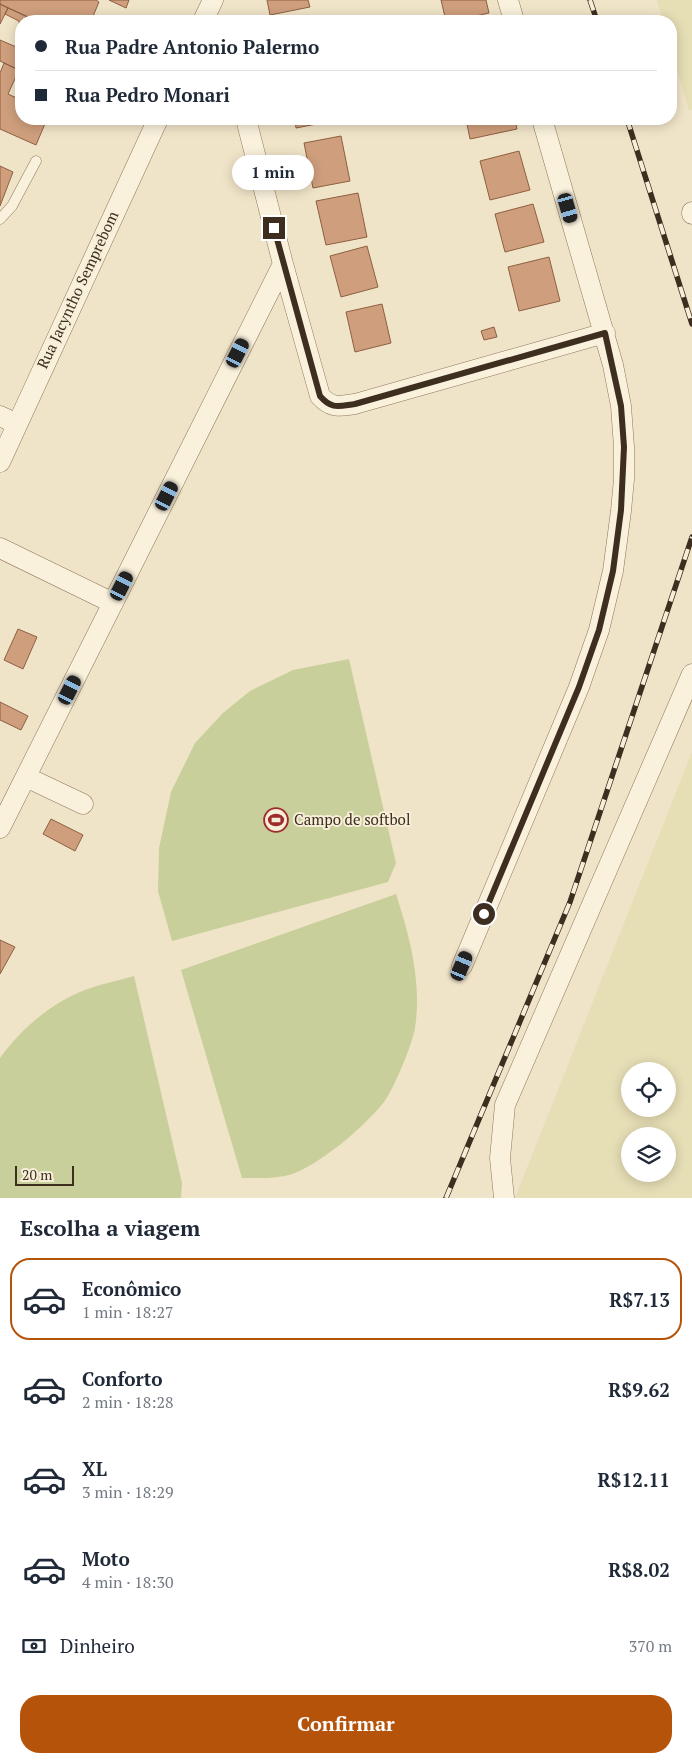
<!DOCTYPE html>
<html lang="pt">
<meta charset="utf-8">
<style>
body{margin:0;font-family:"PT Serif",serif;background:#f2f2f3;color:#1f2937;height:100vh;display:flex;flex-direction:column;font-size:19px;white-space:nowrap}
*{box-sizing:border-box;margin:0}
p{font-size:16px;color:#747a83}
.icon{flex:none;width:28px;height:28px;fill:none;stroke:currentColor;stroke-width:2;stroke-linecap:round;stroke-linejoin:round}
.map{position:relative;height:1198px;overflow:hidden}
.drawer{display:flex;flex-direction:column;background:#fff;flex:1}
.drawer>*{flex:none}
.top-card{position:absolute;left:15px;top:15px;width:662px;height:110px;border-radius:20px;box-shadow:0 2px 12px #0003;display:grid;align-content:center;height:110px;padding:0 20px;background:#fff}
.buttons{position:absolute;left:621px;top:1062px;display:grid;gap:10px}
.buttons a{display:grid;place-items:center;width:55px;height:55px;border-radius:50%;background:#fff;box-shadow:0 2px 12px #0003;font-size:25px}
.scale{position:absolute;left:15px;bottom:12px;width:59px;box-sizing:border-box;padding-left:5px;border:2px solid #3d2e20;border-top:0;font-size:14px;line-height:18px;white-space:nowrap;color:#3d2e20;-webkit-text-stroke:4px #f7eed8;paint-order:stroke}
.end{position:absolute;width:22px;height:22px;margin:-11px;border:6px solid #3d2e20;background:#fff;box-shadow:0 0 0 2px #fff}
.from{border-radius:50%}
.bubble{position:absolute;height:35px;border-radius:18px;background:#fff;box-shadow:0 2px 12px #0003;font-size:16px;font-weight:800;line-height:35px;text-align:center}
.car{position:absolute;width:15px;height:30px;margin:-15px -8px;border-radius:6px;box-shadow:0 0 4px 1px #0007;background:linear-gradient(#222 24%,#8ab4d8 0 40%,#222 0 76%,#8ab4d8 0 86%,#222 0)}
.top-card b{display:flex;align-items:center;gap:18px;height:48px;font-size:19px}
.top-card b+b{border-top:1px solid #e0e1e3}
.top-card i{width:12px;height:12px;background:#1f2937}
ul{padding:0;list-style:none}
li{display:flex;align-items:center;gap:15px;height:82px;margin:0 10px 8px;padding:0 10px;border:2px solid transparent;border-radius:20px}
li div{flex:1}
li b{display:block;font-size:19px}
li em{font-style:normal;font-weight:800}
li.selected{border-color:#b45309}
li>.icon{width:45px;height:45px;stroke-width:1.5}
h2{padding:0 20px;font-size:22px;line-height:60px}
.pay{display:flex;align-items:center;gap:12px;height:55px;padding:0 20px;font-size:19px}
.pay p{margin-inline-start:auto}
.button{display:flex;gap:10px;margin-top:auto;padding:10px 20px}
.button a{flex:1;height:58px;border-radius:20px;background:#b45309;color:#fff;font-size:20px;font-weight:800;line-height:58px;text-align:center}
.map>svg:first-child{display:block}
.farmland{fill:#e6deb5;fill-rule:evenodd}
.green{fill:#c9cf9b}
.building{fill:#cf9f7d;stroke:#8d5f41}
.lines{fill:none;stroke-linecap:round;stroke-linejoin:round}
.service-casing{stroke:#8d765c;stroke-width:11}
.minor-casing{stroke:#8d765c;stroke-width:21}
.service{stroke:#faf1dc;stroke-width:10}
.minor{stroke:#faf1dc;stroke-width:20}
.rail-casing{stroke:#3d2e20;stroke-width:5.5}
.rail{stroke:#f7eed8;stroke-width:4;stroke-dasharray:11;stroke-linecap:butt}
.route{stroke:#3d2e20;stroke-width:6}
.labels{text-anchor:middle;stroke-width:4;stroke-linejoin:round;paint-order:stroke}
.street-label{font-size:15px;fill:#3d2e20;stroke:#f7eed8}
.poi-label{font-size:15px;fill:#3d2e20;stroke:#f7eed8;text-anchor:start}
</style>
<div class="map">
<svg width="692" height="1198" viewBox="0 0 692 1198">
<rect width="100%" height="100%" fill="#f0e4c8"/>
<path class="farmland" d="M657 0H692V110H689L671 49V21H663Z
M692 752V1198H515ZM630 1071H668V1109H630ZM630 1136H668V1174H630Z"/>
<path class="green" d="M349 659 396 863 388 882 172 941 158 891 159 848 171 792 195 743 223 713 250 691 293 670Z
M396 894C410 937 422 983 415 1028 412 1045 394 1089 384 1102 364 1127 324 1161 295 1173 280 1179 259 1178 242 1178L181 970Z
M134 976 182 1183 181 1198H0V1058C21 1029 51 1003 85 990 100 984 117 981 134 976Z"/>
<path class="building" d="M0 0H96L99 2 91 21H37L0 4Z
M109 0H129L126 8Z
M267 0H308L310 7 270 15Z
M441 0H486L489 13 453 21H446Z
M0 4 8 8 0 24Z
M8 8 34 20V21H21V49L19 21 5 14Z
M0 40 21 49V71L0 61Z
M4 63 19 70 8 94 21 100V119H47L36 145 0 129V73Z
M295 119H337V120L296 128Z
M466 119H515L517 129 470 139Z
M341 136 350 181 313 188 304 143Z
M519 151 530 190 490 200 480 161Z
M0 166 13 172 0 206Z
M358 193 367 237 326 245 316 201Z
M533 204 544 242 505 252 495 214Z
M367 246 378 287 341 297 330 256Z
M549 257 560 301 519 311 508 267Z
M382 304 391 343 355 352 346 312Z
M494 327 497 337 484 340 481 331Z
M18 629 37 637 23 669 4 660Z
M0 702 28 716 21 730 0 720Z
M51 819 83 835 75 851 43 834Z
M0 940 15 947 0 974Z"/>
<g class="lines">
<g class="service-casing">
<path id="service" d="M0 219 12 206 36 161"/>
</g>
<g class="minor-casing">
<path id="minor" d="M508 0 514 21
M203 21 213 0
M246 119 283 264 320 396C332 409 339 406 355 404L605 333
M692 212V214
M0 416 17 424
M0 462 158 119
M0 548 113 603
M26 777 83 804
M0 828 283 264
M462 966 579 687 599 630 613 571 621 511 624 479V447L621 406 613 365 542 119
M504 1198 500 1158 505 1105 692 674"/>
</g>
<use href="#service" class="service"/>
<use href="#minor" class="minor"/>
<g class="rail-casing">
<path id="rail" d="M590 0 597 21
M627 119 692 324
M446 1198 570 902 692 537"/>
</g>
<use href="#rail" class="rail"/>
</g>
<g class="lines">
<path class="route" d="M274 228 320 396C332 410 339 406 355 404L605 333 621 406 624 447 621 510 613 571 599 630 579 687 484 914"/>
</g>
<defs>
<g id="stadium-ring" transform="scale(1.25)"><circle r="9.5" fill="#f7eed8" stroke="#9e2a2b" stroke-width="1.5"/><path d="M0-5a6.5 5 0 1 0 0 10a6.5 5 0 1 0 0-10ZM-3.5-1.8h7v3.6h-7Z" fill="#9e2a2b"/></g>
</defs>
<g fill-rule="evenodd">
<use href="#stadium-ring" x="276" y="820"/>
</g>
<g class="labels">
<g class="street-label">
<text transform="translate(78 290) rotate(-65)" y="5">Rua Jacyntho Semprebom</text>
</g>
<g class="poi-label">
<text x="294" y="825">Campo de softbol</text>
</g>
</g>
</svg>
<div class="buttons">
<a><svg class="icon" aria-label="locate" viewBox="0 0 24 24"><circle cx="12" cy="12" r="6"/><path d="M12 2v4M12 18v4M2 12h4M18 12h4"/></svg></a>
<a><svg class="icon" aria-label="layers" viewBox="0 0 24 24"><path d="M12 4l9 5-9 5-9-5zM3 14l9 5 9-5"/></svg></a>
</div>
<div class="scale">20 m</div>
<i class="end from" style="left:484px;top:914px"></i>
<i class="end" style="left:274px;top:228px"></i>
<div class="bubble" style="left:232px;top:155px;width:82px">1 min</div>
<i class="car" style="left:568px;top:208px;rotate:164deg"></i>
<i class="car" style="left:238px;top:353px;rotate:27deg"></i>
<i class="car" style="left:167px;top:496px;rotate:27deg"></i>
<i class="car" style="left:122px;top:586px;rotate:27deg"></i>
<i class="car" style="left:70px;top:690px;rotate:27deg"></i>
<i class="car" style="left:462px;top:966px;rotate:23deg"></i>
<div class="top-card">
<b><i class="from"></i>Rua Padre Antonio Palermo</b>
<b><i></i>Rua Pedro Monari</b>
</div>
</div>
<section class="drawer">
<h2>Escolha a viagem</h2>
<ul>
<li class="selected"><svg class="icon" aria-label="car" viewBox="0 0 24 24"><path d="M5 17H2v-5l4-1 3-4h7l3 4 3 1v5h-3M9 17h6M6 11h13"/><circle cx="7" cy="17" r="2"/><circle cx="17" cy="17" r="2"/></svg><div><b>Econômico</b><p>1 min · 18:27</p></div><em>R$7.13</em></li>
<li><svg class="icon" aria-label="car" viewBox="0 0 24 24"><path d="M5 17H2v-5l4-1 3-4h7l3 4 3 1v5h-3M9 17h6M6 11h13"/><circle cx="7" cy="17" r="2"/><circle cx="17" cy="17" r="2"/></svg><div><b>Conforto</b><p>2 min · 18:28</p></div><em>R$9.62</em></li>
<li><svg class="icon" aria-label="car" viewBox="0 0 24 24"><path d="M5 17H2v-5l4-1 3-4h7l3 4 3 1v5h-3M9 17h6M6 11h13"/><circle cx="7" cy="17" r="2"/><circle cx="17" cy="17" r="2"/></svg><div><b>XL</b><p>3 min · 18:29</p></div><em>R$12.11</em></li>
<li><svg class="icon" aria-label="car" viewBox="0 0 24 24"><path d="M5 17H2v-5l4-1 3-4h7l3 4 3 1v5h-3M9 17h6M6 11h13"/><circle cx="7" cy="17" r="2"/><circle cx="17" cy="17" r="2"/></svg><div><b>Moto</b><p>4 min · 18:30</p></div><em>R$8.02</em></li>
</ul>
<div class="pay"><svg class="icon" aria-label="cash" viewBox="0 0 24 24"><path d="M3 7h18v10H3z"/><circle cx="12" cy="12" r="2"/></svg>Dinheiro<p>370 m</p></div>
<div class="button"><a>Confirmar</a></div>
</section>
